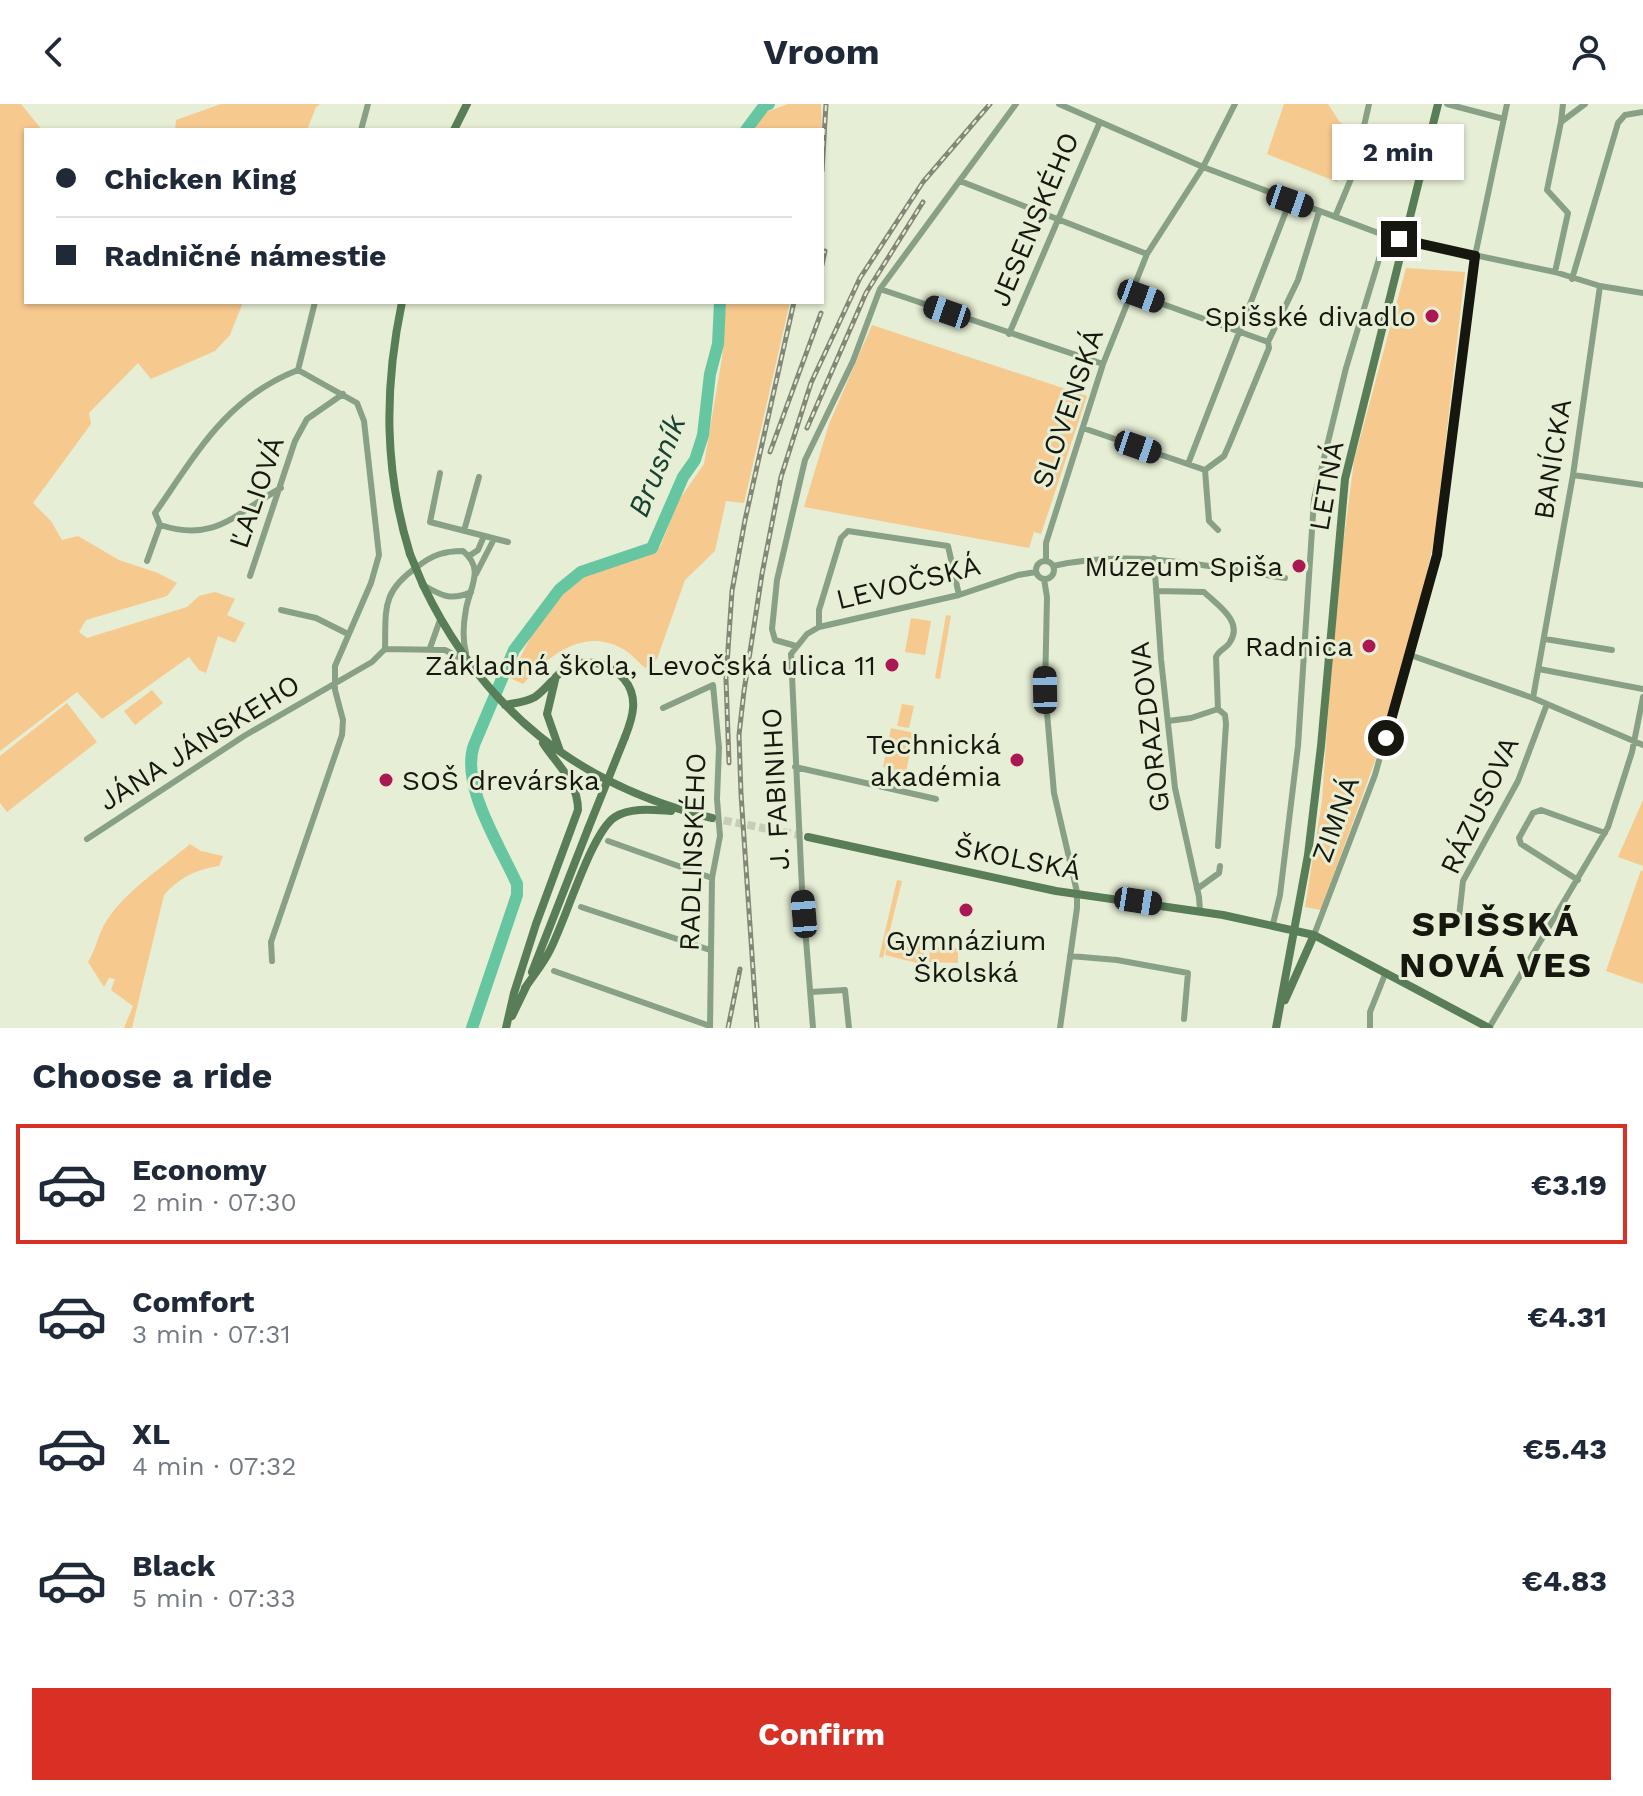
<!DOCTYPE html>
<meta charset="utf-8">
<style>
body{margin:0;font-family:"Work Sans",sans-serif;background:#f6f6f7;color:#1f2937;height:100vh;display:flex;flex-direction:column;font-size:30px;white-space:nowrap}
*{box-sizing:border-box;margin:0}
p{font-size:26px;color:#747a83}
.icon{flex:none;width:44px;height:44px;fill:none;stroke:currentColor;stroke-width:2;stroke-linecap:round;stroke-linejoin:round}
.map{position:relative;height:924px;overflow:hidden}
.side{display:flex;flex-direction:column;background:#fff;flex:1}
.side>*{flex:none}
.guide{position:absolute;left:24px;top:24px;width:800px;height:176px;border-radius:0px;box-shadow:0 2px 6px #0004;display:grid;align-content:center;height:176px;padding:0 32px;background:#fff}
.end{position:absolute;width:36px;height:36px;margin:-18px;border:10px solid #16180f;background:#fff;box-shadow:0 0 0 4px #fff}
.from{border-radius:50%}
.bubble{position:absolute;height:56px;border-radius:0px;background:#fff;box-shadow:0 2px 6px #0004;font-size:26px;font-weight:700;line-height:56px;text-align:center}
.car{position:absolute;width:24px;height:48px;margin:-24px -12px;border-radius:10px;box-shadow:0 0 6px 2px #0007;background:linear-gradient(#222 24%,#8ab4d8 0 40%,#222 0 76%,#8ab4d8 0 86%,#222 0)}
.guide b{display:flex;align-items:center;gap:28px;height:76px;font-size:30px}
.guide b+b{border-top:2px solid #e0e1e3}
.guide i{width:20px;height:20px;background:#1f2937}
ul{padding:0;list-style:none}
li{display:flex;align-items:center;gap:24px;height:120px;margin:0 16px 12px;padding:0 16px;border:4px solid transparent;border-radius:0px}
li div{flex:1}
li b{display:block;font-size:30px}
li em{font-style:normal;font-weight:700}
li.on{border-color:#d93025}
li>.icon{width:72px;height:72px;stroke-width:1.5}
h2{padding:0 32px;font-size:36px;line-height:96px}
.primary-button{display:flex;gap:16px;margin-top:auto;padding:16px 32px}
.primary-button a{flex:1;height:92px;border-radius:0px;background:#d93025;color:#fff;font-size:32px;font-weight:700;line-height:92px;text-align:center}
header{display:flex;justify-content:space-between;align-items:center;height:104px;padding:0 32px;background:#fff;font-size:36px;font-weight:700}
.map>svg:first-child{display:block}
.green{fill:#f6c98e}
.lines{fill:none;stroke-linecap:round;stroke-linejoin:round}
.river{stroke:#66c6a2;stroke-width:12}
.secondary-tunnel{stroke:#c7ceb7;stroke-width:8;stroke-dasharray:8 4;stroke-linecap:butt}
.street{stroke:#88a186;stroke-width:6}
.secondary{stroke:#597e57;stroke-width:8}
.rail-casing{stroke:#828776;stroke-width:5}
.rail{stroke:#e6eed5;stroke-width:2;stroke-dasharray:6;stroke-linecap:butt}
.secondary-bridge{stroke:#597e57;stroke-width:8}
.route{stroke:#16180f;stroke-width:10}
.poi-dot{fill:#a91852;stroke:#e6eed5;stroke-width:3}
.labels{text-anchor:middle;stroke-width:6;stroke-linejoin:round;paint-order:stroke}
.street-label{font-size:28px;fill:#16180f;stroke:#e6eed5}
.poi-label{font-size:28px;fill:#16180f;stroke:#e6eed5;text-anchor:end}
.water-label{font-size:30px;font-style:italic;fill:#174232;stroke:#e6eed5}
.district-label{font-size:36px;font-weight:bold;letter-spacing:2px;fill:#16180f;stroke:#e6eed5}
</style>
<header><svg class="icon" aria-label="back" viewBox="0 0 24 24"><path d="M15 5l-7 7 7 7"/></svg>Vroom<svg class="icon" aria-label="person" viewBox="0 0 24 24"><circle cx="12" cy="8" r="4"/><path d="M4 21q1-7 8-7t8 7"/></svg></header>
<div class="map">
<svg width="1643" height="924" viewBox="0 0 1643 924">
<rect width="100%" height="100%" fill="#e6eed5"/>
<path class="green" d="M0 0H21L42 26H26V198H243L230 231 215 247 151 275 138 259 89 309 91 320 33 399 51 417 62 436 78 432 119 456 158 469 177 479 167 492 86 516 79 528 87 534 187 503 199 492 215 488 235 495 227 511 245 519 235 539 218 532 206 569 199 566 189 553 102 615 77 588 0 647Z
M221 0H320L316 3 307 26H175L176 16Z
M788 0H821L822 26H755L758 11Z
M1284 0H1328L1339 17 1352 27 1337 78 1267 50Z
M1406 164 1465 168 1435 431 1420 500 1376 654 1321 806 1305 803 1322 697 1336 496 1354 357Z
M726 198H790L744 399 726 397 715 447 685 476 657 555 645 564C638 558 630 548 621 544 583 523 547 553 523 580L510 574 535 524 576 473 660 443 679 396 704 360 722 254Z
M872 221 1087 292 1041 430 1034 428 1029 444 804 403 829 320Z
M946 511 951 512 940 575 935 574Z
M911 514 931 517 925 551 905 548Z
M152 586 163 599 135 621 124 607Z
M67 599 97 638 7 708 0 699V652Z
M902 600 914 602 909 624 897 622Z
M891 624 914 629 906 668 883 663Z
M1643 696V762L1618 753Z
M190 740 201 747 223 752 219 762C196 765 179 774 164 791L132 924H124L133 902 111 886 115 875 109 874 104 883 88 858C95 847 97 835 103 823 121 789 161 765 190 740Z
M1641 766 1643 767V880L1606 867Z
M897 776 902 777 883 854 879 853Z
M891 828 927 837 921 860 885 851Z
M930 843 958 844V859L929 858Z"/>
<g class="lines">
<path class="river" d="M746 26 764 2 769 0
M472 924 517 791V780C500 742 460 681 474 641L514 546 559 486 581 468 652 444 683 373 695 356 703 331 710 270 718 240 720 198"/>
<path class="secondary-tunnel" d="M712 714 804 732"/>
<path class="street" d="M1059 0 1203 63 1389 133 1555 168 1600 182 1643 189
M1447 0 1504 15
M1563 0 1561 18 1585 0
M361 26 368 0
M960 77 1147 150
M1335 113 1353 70 1369 0
M1555 168 1568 109 1547 86 1561 18
M1572 175 1618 19 1625 11 1643 8
M880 185 1103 260
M1132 189 1268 238
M1009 230 1100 18
M298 266 315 198
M1083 324 1205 366 1209 417 1218 426
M1188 360 1290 97
M1205 366 1224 352 1229 341 1269 244 1268 238 1298 176 1319 108
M440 369 430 418 508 438
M1573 371 1643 381
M160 421 155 409C197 349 226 294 298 266L357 299 364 317 379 451 371 479 335 562V586L343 616 342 631 271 838 272 857
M160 421C217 439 235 409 281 384
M464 427 479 373
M469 452 478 446 484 432
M1154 454 1161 555 1175 684 1199 793 1200 807
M1036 466a9 9 0 1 1 18 0a9 9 0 1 1-18 0Z
M147 457 160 421
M1046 457V439L1103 260 1147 150 1203 63 1235 0
M1053 462C1130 444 1208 462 1285 474
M476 470 494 435
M250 472 295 337 307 315 343 290
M1044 475 1047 493 1045 586 1054 689 1077 788V804L1060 924
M423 481C442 492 451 497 471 488
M1157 487 1204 488C1216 500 1244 517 1230 538 1227 544 1219 546 1216 553L1218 605
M281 506 316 514 348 530
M819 523V506L841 434 848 427 948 442 959 491
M1545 535 1612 546
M796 542 775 536 772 525 777 476 805 356 853 257 880 185 1016 0
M430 544 440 516
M385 545 445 546 466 557
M1410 551 1533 594 1643 641
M1539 565 1643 585
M1533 594 1573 371 1600 182
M663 604 713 581 719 644 717 695 720 732 712 774 710 924
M1168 617 1191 614 1218 605
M795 663 936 695
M87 735 244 632 372 558 385 545C386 505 381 488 417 463 432 451 444 447 463 447 485 465 470 483 466 505 463 521 462 534 466 549
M608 737 712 774
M1218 742 1226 620 1225 611 1218 605
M1578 776 1521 740 1519 734 1533 709 1541 706 1605 729
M1197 785 1219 769 1220 762
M581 803 710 846
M1273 820 1280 791 1298 642 1314 395 1346 264 1386 132
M1458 822 1463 777 1518 677 1547 600
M1314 831 1375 671 1437 451 1475 152 1507 0
M1070 852 1117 856 1188 869 1184 915
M554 867 710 922
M811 888 845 886 849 924
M813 924 802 785 791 550 807 530 819 523 959 491 1018 471 1036 468
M1370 924V908L1386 868
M1489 924 1608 723 1632 648 1643 593"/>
<path class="secondary" d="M454 26 467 0
M402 198C384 284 384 366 410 450
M423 481C483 606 578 682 712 714
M555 576 547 610 560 647
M505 601C515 599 526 598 535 593 545 586 553 575 562 567 581 553 610 557 624 575 639 593 633 613 625 633
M808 733 1056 787 1223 811 1314 831 1489 924
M532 868 588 725
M525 884C533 872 543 860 549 848 565 819 591 728 615 713 631 703 654 706 671 707
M1285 896 1314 831
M512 912 527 881
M506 924 514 889 536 820 578 706C578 677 557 661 543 639
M1276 924 1308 751 1321 642 1345 375 1438 0"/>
<g class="rail-casing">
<path id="rail" d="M822 67 826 0
M822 161 825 147
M807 324 866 189 923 98
M770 348 821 209
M729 659 726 575 732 487 745 416 794 198
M728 924 740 865
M757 924 741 690 739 631 744 587 762 470 781 373 811 279 860 174 923 78 990 0"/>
</g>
<use href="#rail" class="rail"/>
<path class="secondary-bridge" d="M410 450 423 481
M588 725 625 633"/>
</g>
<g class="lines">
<path class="route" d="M1386 634 1437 451 1475 152 1399 135"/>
</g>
<g class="poi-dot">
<circle cx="1432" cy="212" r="8"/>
<circle cx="1299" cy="462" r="8"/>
<circle cx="1369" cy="542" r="8"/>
<circle cx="892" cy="561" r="8"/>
<circle cx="1017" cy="656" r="8"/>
<circle cx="386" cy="676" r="8"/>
<circle cx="966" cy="806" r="8"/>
</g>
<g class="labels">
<g class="street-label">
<text transform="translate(1034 115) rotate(-67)" y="10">JESENSKÉHO</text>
<text transform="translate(1067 304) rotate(-71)" y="10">SLOVENSKÁ</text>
<text transform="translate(1552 355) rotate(-81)" y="10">BANÍCKA</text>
<text transform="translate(1326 382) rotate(-80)" y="10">LETNÁ</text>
<text transform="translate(256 388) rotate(-71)" y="10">ĽALIOVÁ</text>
<text transform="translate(908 478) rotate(-14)" y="10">LEVOČSKÁ</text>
<text transform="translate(1149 623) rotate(-97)" y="10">GORAZDOVA</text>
<text transform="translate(199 638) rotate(-32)" y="10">JÁNA JÁNSKEHO</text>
<text transform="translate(775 685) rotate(-93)" y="10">J. FABINIHO</text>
<text transform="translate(1479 701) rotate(-65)" y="10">RÁZUSOVA</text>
<text transform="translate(1335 715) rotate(-70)" y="10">ZIMNÁ</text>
<text transform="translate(692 748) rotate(-88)" y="10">RADLINSKÉHO</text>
<text transform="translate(1018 754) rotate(11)" y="10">ŠKOLSKÁ</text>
</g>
<g class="poi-label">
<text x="1416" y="222">Spišské divadlo</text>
<text x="1283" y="472">Múzeum Spiša</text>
<text x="1353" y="552">Radnica</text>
<text x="876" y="571">Základná škola, Levočská ulica 11</text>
<text x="1001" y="650">Technická<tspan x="1001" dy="32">akadémia</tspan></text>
<text x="402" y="686" text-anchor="start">SOŠ drevárska</text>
<text x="966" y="846" text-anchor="middle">Gymnázium<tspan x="966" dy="32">Školská</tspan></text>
</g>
<g class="water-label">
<text transform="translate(657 362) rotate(-68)" y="10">Brusník</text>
</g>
<g class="district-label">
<text x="1496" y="832">SPIŠSKÁ<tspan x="1496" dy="41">NOVÁ VES</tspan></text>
</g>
</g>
</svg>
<i class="end from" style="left:1386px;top:634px"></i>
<i class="end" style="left:1399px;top:135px"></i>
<div class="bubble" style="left:1332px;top:20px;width:132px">2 min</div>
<i class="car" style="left:1290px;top:97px;rotate:109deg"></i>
<i class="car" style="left:1141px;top:192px;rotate:110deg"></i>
<i class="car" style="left:947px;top:208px;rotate:289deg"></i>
<i class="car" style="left:1138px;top:343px;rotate:109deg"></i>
<i class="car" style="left:1045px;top:586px;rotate:359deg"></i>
<i class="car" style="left:1138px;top:797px;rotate:99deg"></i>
<i class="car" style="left:804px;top:810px;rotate:355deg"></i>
<div class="guide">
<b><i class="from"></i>Chicken King</b>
<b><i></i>Radničné námestie</b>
</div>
</div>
<section class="side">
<h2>Choose a ride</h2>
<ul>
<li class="on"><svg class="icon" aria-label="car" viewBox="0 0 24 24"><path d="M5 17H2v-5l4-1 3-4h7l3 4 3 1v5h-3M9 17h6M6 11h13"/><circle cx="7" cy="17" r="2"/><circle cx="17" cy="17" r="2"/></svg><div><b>Economy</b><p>2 min · 07:30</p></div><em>€3.19</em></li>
<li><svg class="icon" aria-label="car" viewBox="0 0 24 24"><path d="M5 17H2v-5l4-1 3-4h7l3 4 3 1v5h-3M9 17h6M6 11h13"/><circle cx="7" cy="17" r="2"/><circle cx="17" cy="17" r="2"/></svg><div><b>Comfort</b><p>3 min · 07:31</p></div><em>€4.31</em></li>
<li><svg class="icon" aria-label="car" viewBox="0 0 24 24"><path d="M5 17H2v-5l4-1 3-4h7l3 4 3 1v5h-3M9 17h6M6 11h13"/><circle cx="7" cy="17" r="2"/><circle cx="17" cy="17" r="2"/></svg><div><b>XL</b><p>4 min · 07:32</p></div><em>€5.43</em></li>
<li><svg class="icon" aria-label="car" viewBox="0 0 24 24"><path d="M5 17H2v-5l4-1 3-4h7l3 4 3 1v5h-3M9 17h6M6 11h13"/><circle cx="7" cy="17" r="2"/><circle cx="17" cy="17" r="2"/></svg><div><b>Black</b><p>5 min · 07:33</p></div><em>€4.83</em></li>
</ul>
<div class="primary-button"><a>Confirm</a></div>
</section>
